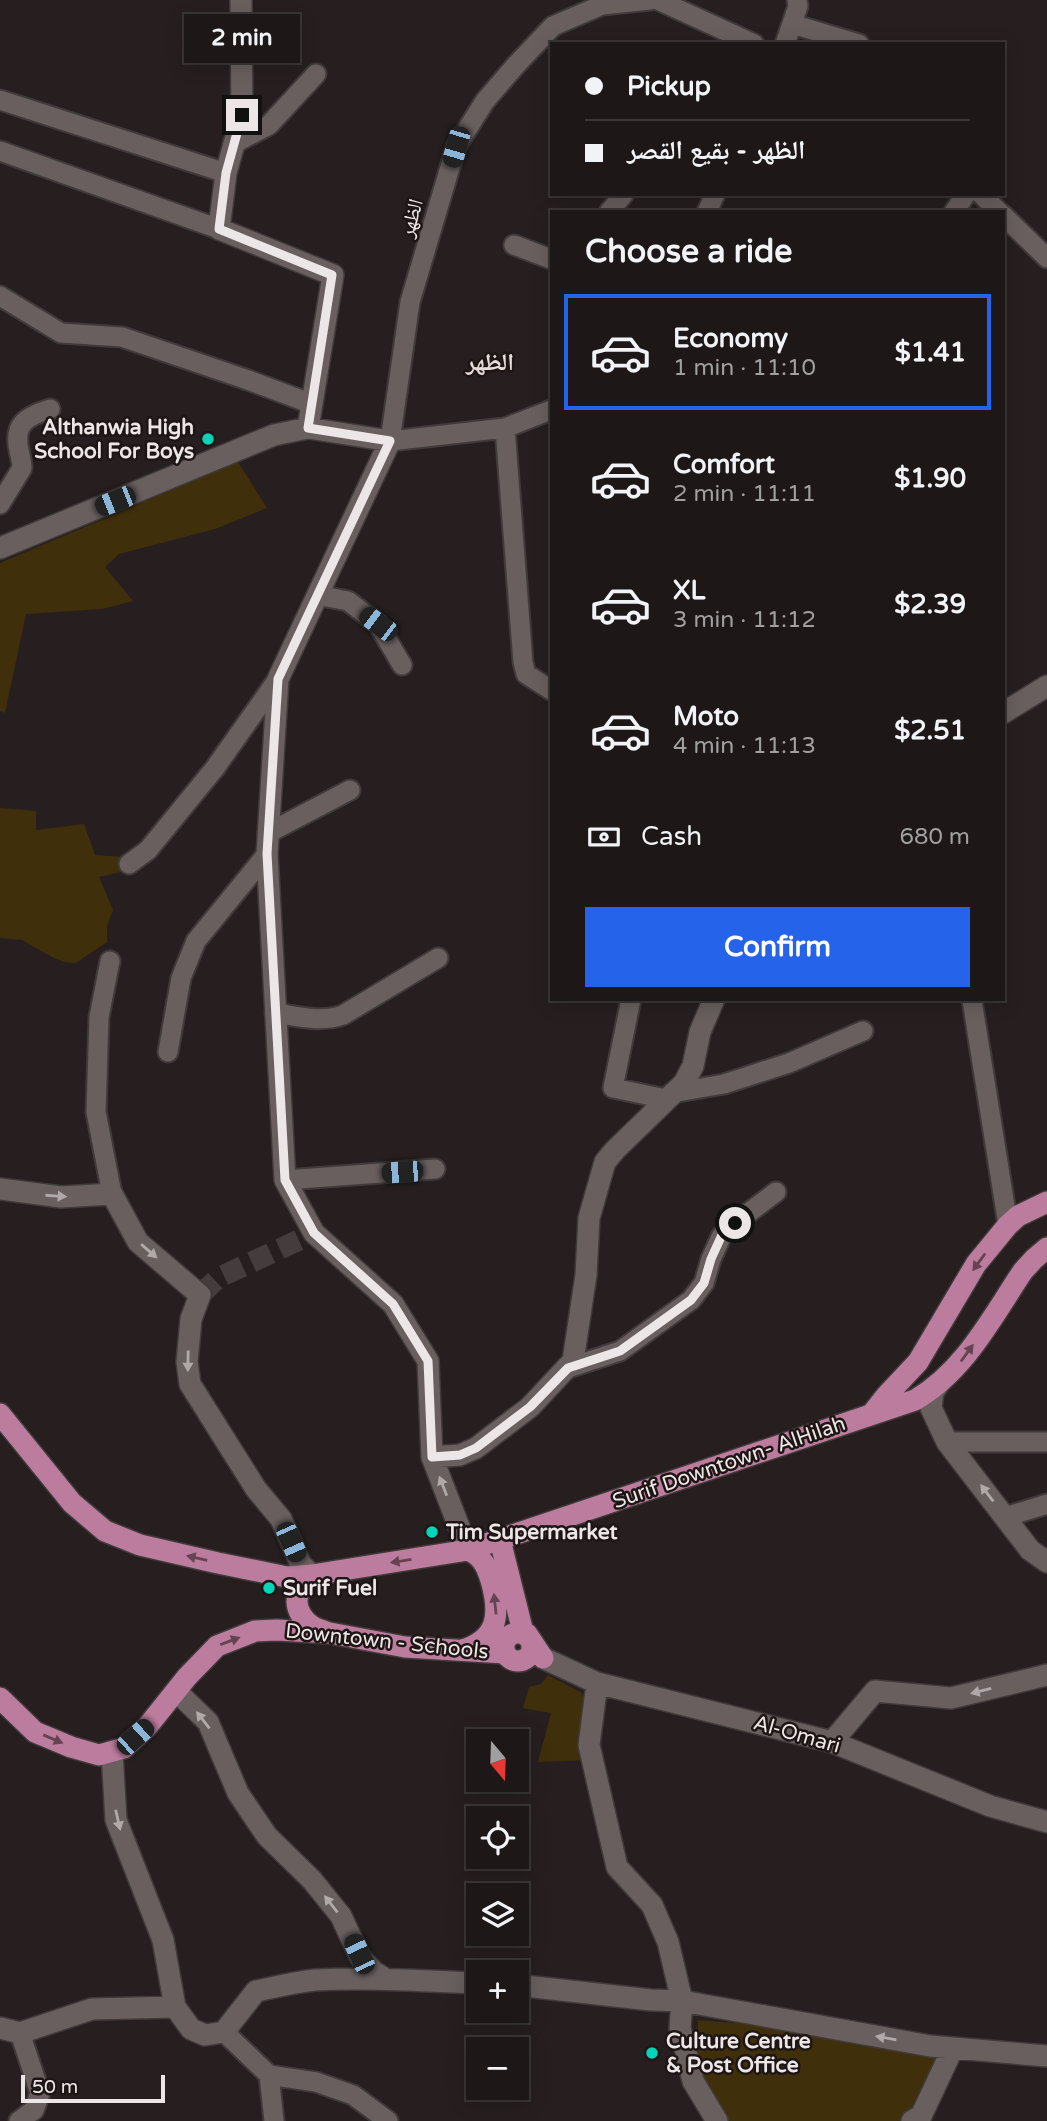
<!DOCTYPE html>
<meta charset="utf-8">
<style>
body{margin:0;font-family:"Varela Round","Noto Naskh Arabic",sans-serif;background:#2a2424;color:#f1f3f6;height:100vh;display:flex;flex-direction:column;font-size:26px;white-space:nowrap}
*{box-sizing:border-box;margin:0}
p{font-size:23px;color:#a09fa1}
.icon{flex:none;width:38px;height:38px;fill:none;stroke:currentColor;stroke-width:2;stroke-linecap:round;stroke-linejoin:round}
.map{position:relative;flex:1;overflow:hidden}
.sheet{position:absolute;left:550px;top:210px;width:455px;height:791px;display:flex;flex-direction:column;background:#1d1717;border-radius:0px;box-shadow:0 4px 18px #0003,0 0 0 2px #3b3636}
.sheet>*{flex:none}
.top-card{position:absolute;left:550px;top:42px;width:455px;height:154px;border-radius:0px;box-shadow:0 4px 18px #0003,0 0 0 2px #3b3636;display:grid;align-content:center;height:154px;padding:0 35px;background:#1d1717}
.needle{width:46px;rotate:161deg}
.controls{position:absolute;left:466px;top:1729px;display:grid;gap:14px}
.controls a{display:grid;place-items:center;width:63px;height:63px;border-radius:0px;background:#1d1717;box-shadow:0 4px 18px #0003,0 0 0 2px #3b3636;font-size:35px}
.scale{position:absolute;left:21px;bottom:18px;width:144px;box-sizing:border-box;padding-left:7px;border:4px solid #ece6e6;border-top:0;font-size:19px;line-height:24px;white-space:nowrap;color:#ece6e6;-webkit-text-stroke:5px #1e1515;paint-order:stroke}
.end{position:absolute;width:32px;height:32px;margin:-16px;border:9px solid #ece6e6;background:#111;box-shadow:0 0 0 4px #111}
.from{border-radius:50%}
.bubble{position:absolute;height:49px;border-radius:0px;background:#1d1717;box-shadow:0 4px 18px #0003,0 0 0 2px #3b3636;font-size:23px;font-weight:700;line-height:49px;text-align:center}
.car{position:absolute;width:21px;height:42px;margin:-21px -10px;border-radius:9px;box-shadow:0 0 5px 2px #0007;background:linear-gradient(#222 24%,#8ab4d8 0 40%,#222 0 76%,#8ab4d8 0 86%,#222 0)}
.top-card b{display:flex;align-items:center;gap:24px;height:66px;font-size:26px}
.top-card b+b{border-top:2px solid #3b3636}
.top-card i{width:18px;height:18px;background:#f1f3f6}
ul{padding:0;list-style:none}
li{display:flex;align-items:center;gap:21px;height:116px;margin:0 14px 10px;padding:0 21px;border:4px solid transparent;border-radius:0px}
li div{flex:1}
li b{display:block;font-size:26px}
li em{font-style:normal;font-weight:700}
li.selected{border-color:#2563eb}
li>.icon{width:63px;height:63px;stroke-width:1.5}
h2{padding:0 35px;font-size:32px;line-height:84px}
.pay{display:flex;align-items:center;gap:18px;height:77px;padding:0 35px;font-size:26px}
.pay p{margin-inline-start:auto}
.action{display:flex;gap:14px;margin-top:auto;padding:14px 35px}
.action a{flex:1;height:80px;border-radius:0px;background:#2563eb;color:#fff;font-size:28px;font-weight:700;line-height:80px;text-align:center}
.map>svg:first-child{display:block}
.green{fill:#402f0b}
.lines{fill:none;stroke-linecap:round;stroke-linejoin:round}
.secondary-tunnel{stroke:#453d3d;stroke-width:21;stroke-dasharray:21 10;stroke-linecap:butt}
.street-casing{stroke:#403a3a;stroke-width:23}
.secondary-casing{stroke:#403a3a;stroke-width:24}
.primary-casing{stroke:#403a3a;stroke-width:24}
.street{stroke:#695f5f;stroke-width:19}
.secondary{stroke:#695f5f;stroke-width:21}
.primary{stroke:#bc7c9d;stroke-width:21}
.oneway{fill:#b1a9a9}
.oneway2{fill:#654352}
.route{stroke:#ece6e6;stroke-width:9}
.poi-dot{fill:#00d5b7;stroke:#1e1515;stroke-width:2.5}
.labels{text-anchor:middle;stroke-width:5;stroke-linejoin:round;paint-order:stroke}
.street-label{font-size:21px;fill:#ece6e6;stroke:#1e1515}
.poi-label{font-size:21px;font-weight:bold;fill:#ece6e6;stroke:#1e1515;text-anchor:start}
.quarter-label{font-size:24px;font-weight:bold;fill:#e7dbdb;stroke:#1e1515}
</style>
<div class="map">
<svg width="1047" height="2121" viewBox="0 0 1047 2121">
<rect width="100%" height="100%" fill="#271f1f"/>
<path class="green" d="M238 462 267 508 215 529 119 554 105 567 133 601 102 609 26 614 5 713 0 711V563Z
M0 808 36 811V830L84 824 95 855 124 857 130 870 99 877 113 910 107 926V942L76 963 64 962 52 957 22 940 0 938Z
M548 1675 582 1693 586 1708 587 1760 538 1762 551 1713 523 1708 529 1687 541 1684Z
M698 2020 949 2041 917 2111 900 2121H726L697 2076Z"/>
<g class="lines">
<path class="secondary-tunnel" d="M200 1295 218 1278 314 1233"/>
<g class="street-casing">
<path id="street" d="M658 0 754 44
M792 24 859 44
M785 44 798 6 797 0
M0 100 226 173
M233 144 269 125 316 74
M0 151 219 229
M981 194 999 212
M609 212 624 194
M707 212 715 194
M954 212 966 194
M1003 215 1047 258
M514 245 551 259
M0 296 61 333 122 337 248 380 312 404
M505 428 551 410
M0 504 22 468C22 461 20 457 19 450 13 424 27 416 50 409
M317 595 348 601 378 624 402 665
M551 690 526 674 523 662 505 428 390 441 410 302 456 147 485 101 516 65 553 26 602 5 650 0
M268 833 350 790
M129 864 148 850 215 768 278 679
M110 961 99 1017 96 1112 112 1194
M631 999 613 1088 666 1099
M972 1000 1008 1225
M275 1013C298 1016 320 1023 343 1015L438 958
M168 1052 181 978 196 941 267 854
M672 1093 724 1084 789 1063 863 1031
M285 1180 435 1169
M568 1368 620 1351 691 1300 704 1283 711 1259 721 1237 735 1223 776 1192
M947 1442H1047
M1005 1517 1047 1504
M224 2032 269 2075 316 2082 353 2095 388 2121
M269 2075 274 2121
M19 2121 34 2110 40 2093 20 2033"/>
</g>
<g class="secondary-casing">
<path id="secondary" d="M241 0 242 115 226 173 219 229 333 275 308 428
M0 548 274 435 308 428 390 441 278 679 267 854 285 1180 314 1233 393 1304 428 1361 432 1457 468 1550
M1003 713 1047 686
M0 1189 61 1197 112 1194 138 1242 200 1295 191 1319 187 1362 190 1384 256 1489 281 1519 301 1565 312 1575
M940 1382 933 1392 931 1408 947 1442 1030 1550 1047 1562
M432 1457 460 1455 476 1448 530 1407 573 1361 586 1275 589 1218 605 1162 615 1150 684 1083 693 1066 700 1032 714 999
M543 1658 597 1683 832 1742 990 1806 1047 1822
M597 1683 589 1745 617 1867 652 1905 668 1942 682 2001 680 2028 693 2081 717 2121
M176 1691 208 1722 238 1793 267 1836 312 1880 341 1916 360 1957 374 1972 384 1978
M832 1742 875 1691 951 1698 1047 1675
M112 1753 116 1820 163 1940 175 2007 191 2029 205 2035 224 2032 256 1991C276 1987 296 1982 315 1980 370 1977 423 1981 478 1983
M516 1985 651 2000 682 2001 930 2046 1047 2056
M0 2028 20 2033 92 2009 175 2007
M912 2121 921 2116 953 2048"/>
</g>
<g class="primary-casing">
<path id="primary" d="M0 1414 72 1503 105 1531 140 1545 218 1563 287 1577 312 1575 468 1550 915 1400C965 1371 992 1317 1023 1271L1034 1259 1047 1248
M871 1415 886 1396 918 1362 976 1264 1008 1225 1018 1216 1047 1202
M500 1540 523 1632 527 1634 543 1658
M312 1575C308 1579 304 1583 301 1588 289 1607 306 1627 324 1631
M504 1647a14 14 0 1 1 28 0a14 14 0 1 1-28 0Z
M463 1650C498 1639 500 1615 492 1584 488 1569 483 1556 468 1550
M0 1698 35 1732 71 1747 99 1755 124 1748 147 1727 187 1677 217 1646 255 1631 277 1630 330 1633 405 1647 505 1653"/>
</g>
<use href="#street" class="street"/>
<use href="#secondary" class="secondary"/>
<use href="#primary" class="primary"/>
</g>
<defs><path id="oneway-solid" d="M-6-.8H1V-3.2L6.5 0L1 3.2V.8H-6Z" transform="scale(1.75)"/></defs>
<g class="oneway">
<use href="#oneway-solid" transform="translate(56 1196) rotate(4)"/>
<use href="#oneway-solid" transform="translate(149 1251) rotate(41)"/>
<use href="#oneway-solid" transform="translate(188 1361) rotate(91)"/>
<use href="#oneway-solid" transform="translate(443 1486) rotate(-111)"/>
<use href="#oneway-solid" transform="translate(987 1493) rotate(-127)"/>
<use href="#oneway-solid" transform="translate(981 1691) rotate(166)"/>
<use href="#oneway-solid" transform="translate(203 1720) rotate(-128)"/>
<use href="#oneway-solid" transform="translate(118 1820) rotate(77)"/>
<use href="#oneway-solid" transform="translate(331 1904) rotate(-128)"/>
<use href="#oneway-solid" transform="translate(886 2038) rotate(-170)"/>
</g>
<g class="oneway2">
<use href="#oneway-solid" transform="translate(979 1262) rotate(126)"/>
<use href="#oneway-solid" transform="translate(967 1353) rotate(-54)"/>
<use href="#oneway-solid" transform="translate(197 1558) rotate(-167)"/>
<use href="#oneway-solid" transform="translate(401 1561) rotate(171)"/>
<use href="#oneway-solid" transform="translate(495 1604) rotate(-96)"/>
<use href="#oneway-solid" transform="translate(230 1641) rotate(-21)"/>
<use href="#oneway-solid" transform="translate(53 1739) rotate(23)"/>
</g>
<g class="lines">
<path class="route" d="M242 115 226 173 219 229 332 275 308 428 390 441 278 679 267 854 285 1180 314 1233 393 1304 428 1361 432 1457 460 1455 476 1448 530 1407 568 1368 620 1351 691 1300 704 1283 711 1259 721 1237 735 1223"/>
</g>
<g class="poi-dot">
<circle cx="208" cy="439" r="7"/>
<circle cx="432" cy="1532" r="7"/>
<circle cx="269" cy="1588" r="7"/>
<circle cx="652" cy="2053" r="7"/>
</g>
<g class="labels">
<g class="street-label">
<text transform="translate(411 218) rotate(-74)" y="7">الظهر</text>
<text transform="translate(729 1462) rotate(-19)" y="7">Surif Downtown- AlHilah</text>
<text transform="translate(387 1641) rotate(6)" y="7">Downtown - Schools</text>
<text transform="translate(797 1734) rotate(16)" y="7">Al-Omari</text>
</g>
<g class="poi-label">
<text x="194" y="434" text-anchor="end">Althanwia High<tspan x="194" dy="24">School For Boys</tspan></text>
<text x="446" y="1539">Tim Supermarket</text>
<text x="283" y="1595">Surif Fuel</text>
<text x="666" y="2048">Culture Centre<tspan x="666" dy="24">&amp; Post Office</tspan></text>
</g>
<g class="quarter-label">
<text x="490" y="370">الظهر</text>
</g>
</g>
</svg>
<div class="controls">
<a><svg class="needle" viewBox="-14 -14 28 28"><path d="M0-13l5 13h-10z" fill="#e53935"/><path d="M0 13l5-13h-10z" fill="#a09fa1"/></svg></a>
<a><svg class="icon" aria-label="locate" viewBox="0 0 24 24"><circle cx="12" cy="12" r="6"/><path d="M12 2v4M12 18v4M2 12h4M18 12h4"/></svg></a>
<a><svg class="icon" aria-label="layers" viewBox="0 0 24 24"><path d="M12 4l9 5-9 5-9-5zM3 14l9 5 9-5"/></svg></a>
<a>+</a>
<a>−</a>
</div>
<div class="scale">50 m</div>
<i class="end from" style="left:735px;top:1223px"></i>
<i class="end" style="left:242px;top:115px"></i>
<div class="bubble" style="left:184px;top:14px;width:116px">2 min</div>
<i class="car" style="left:456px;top:147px;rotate:196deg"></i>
<i class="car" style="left:115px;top:501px;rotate:248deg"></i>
<i class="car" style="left:378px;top:624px;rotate:307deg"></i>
<i class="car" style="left:402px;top:1172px;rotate:266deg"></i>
<i class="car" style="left:291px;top:1542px;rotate:156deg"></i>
<i class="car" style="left:135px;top:1737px;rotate:48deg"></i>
<i class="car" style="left:359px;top:1954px;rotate:335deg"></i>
<div class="top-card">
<b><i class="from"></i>Pickup</b>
<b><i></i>الظهر - بقيع القصر</b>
</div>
<section class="sheet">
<h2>Choose a ride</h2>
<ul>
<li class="selected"><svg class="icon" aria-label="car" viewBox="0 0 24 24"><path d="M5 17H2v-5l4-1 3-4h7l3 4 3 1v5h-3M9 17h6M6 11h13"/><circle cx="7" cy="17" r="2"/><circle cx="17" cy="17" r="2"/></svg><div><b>Economy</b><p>1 min · 11:10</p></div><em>$1.41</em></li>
<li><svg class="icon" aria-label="car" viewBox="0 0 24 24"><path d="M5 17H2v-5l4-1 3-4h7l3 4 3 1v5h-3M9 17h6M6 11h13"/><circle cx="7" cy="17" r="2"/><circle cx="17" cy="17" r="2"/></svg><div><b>Comfort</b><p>2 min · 11:11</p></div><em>$1.90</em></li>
<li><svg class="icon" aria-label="car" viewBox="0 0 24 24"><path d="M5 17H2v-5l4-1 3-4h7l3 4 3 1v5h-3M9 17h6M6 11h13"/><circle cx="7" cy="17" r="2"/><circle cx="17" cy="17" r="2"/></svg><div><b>XL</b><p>3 min · 11:12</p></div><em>$2.39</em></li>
<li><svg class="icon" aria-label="car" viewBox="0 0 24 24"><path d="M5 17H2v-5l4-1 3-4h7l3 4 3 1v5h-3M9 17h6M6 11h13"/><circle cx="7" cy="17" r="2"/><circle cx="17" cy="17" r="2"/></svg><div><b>Moto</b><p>4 min · 11:13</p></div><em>$2.51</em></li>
</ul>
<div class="pay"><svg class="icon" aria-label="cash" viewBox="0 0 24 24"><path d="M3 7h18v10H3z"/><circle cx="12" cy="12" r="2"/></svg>Cash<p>680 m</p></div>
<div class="action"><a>Confirm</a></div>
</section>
</div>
